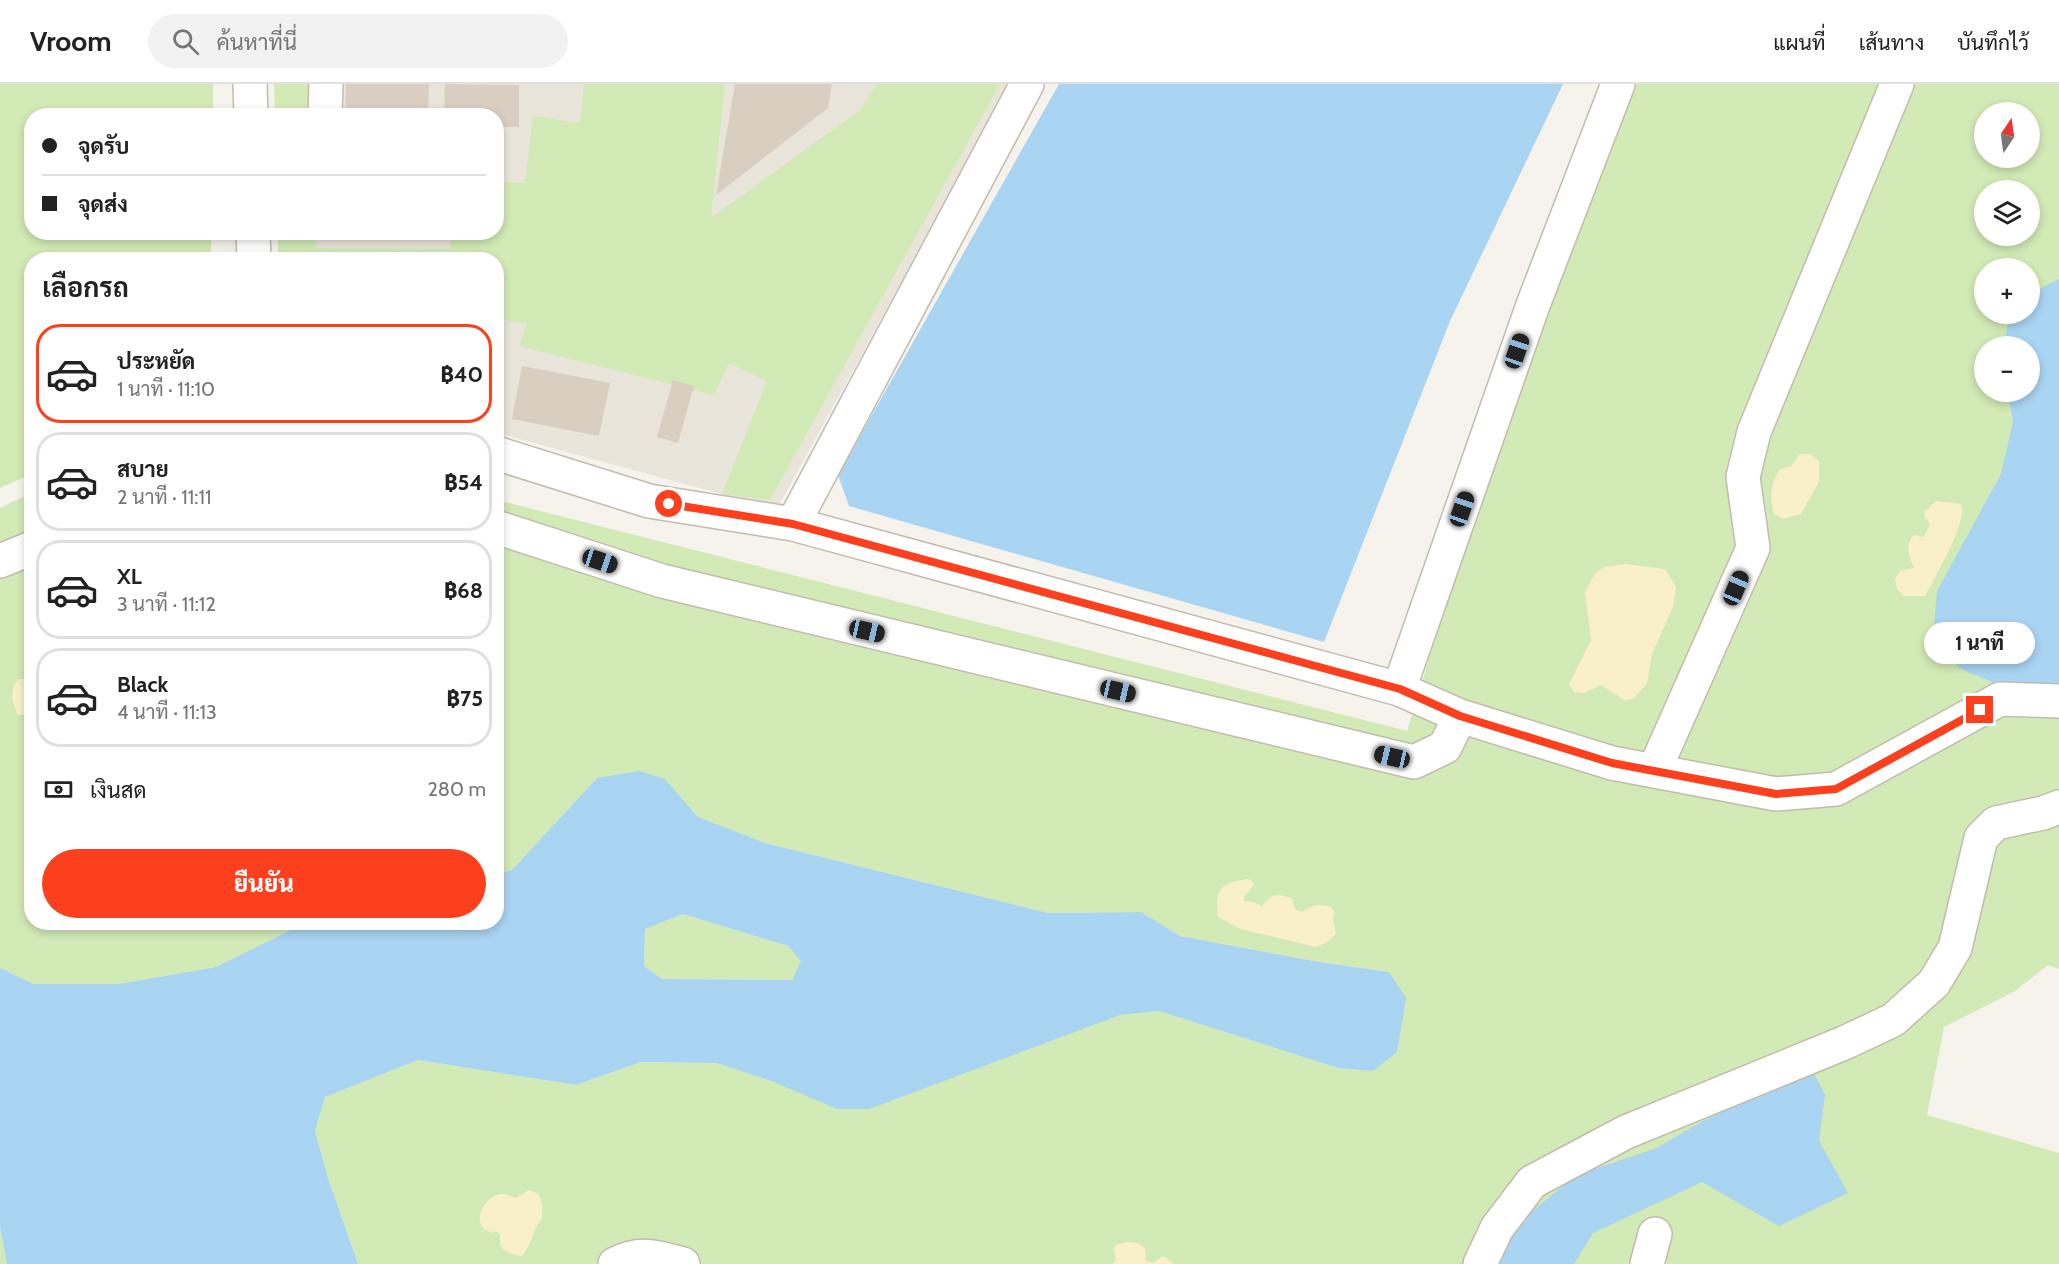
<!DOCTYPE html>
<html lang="th">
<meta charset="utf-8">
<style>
body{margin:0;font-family:Cabin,Sarabun,sans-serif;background:#f2f2f2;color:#222;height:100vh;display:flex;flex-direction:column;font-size:22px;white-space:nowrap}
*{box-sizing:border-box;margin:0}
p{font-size:20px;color:#767676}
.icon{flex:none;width:33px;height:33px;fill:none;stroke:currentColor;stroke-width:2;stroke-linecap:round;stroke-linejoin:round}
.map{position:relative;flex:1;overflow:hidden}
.side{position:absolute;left:24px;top:168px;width:480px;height:678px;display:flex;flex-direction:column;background:#fff;border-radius:24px;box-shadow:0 3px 9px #0003}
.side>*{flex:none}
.top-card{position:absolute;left:24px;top:24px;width:480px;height:132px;border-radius:24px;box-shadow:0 3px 9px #0003;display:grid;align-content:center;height:132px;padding:0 18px;background:#fff}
.needle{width:39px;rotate:13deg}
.tools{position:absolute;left:1974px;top:18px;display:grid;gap:12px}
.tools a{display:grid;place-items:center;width:66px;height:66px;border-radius:50%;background:#fff;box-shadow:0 3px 9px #0003;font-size:30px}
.end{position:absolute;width:27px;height:27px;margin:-14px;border:8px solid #fc3f1d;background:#fff;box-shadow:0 0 0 3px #fff}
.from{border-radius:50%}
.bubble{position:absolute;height:42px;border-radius:21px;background:#fff;box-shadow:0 3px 9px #0003;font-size:20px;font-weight:800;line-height:42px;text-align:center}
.car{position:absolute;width:18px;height:36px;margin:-18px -9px;border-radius:8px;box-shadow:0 0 4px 2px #0007;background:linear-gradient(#222 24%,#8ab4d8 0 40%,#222 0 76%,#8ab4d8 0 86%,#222 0)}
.top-card b{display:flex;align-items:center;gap:21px;height:57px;font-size:22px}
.top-card b+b{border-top:2px solid #e0e0e0}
.top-card i{width:15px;height:15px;background:#222}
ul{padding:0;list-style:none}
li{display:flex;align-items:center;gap:18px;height:99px;margin:0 12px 9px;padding:0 6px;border:3px solid #e0e0e0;border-radius:24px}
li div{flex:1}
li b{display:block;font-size:22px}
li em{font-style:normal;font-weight:800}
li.active{border-color:#fc3f1d}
li>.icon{width:54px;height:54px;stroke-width:1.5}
h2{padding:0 18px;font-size:27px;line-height:72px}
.pay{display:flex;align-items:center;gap:15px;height:66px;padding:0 18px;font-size:22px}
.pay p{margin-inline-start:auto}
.primary-button{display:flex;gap:12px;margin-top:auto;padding:12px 18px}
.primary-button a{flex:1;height:69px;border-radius:36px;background:#fc3f1d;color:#fff;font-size:24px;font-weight:800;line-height:69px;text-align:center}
header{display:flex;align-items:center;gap:36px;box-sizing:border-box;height:84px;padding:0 30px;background:#fff;border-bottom:2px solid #e0e0e0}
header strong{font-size:28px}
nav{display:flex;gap:33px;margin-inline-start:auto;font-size:21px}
.search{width:420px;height:54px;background:#f2f2f2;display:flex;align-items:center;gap:15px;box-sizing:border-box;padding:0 21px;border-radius:33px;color:#767676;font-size:22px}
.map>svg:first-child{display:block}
.residential{fill:#eae5da}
.green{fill:#d2eab5;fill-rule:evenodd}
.sand{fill:#f9efc9}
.water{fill:#a9d4f2;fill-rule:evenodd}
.building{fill:#d8cfc1}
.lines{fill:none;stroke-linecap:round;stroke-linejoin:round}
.minor-casing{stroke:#c2bbae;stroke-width:36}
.minor{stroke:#fff;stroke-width:33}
.route{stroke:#fc3f1d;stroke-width:8}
</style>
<header>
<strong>Vroom</strong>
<div class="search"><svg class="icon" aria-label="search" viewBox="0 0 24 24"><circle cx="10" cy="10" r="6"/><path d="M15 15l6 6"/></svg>ค้นหาที่นี่</div>
<nav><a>แผนที่</a><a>เส้นทาง</a><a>บันทึกไว้</a></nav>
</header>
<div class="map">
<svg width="2059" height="1180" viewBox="0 0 2059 1180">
<rect width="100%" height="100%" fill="#f6f3ec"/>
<path class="residential" d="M329 0H1010L777 425 497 349 496 176H291L313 149 496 148V32L329 31Z"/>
<path class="green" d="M0 0H213V31L32 32V148L211 149V175L32 176 31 390 0 404Z
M274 0H315V31H275Z
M584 0H725L711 134 860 26 877 0H1000L770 416 722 410 767 297 729 279 714 311 519 262 527 239 497 235 496 176 281 175 278 167V149H315L316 164 450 165 452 149 496 148 497 98 525 99 533 32 580 39Z
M1624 0H2059V885L2048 881 2015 907 1944 943 1927 1031 2059 1069V1180H358L328 1094 315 1047 325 1013 418 976 576 1001 641 978 716 979 774 998 1120 931 1159 927 1338 984 1373 987 1388 888 1319 878 1180 852 1141 828 1048 829 765 759 698 733 665 695 597 694 512 786 497 790V416L1407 647 1546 189ZM1984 28H2030V74H1984ZM1984 106H2030V152H1984ZM1984 184H2030V230H1984ZM1984 262H2030V308H1984Z
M31 409 32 838 305 839 216 883 119 900H33L0 884V424Z
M683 830 788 862 802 877 792 896 662 895 644 882 645 845Z
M0 1143 7 1180H0Z"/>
<path class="sand" d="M1800 370H1810L1819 377V398L1801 430 1783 435 1774 430C1769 415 1771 399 1779 386L1791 382Z
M1936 417 1961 420C1969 436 1934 495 1925 512H1904L1897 505 1895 495 1900 487 1914 484C1909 472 1904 461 1914 451L1924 453 1930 440 1924 432 1925 427Z
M1625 480 1665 485 1676 503 1673 523 1652 570 1647 600 1633 615 1624 616 1601 601 1584 609 1574 608 1569 600 1591 556 1585 508 1595 489 1604 483Z
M31 590V628L28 631H18C12 617 9 608 18 595H27Z
M1248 795 1252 797 1254 801 1244 813V817L1253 818 1262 822C1274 809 1275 809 1292 814L1295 825C1304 831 1305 824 1314 822 1318 820 1325 822 1330 822L1334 827 1333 837 1336 850 1326 859 1316 863 1240 845 1218 833C1215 804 1219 800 1248 795Z
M529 1106 539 1110 542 1120V1135C532 1146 532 1160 522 1172 515 1172 502 1167 500 1160 500 1159 500 1151 500 1150L496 1147 491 1149C490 1148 484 1145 483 1144 473 1132 488 1110 502 1110 506 1110 512 1113 516 1114Z
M1127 1158 1138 1159 1145 1164 1146 1177 1153 1179 1161 1173H1165L1174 1180H1112L1116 1177 1114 1166 1115 1161Z"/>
<path class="water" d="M1059 0H1563L1450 237 1324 558 849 422 838 391Z
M2059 195V605L2017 609 1959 584 1934 544 1937 507 2001 390 2013 338 2008 308H2030V262H2005L2007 242 2018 230H2030V217L2041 204Z
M639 687 665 695 698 733 765 759 1048 829 1141 828 1180 852 1319 878 1389 888 1406 914 1397 968 1373 987 1338 984 1159 927 1120 931 869 1025H837L774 998 716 979 641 978 576 1001 418 976 325 1013 315 1047 328 1094 358 1180H7L0 1143V884L33 900H119L216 883 305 839 496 838 497 790 512 786 597 694ZM683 830 788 862 801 877 792 896 662 895 644 882 645 845Z
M1810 982 1825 1011 1819 1057 1848 1109 1779 1142 1702 1098 1593 1149 1574 1180H1489L1497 1156 1576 1091 1657 1064 1694 1042Z"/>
<path class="building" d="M346 0H429L428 32H345Z
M445 0 519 1V43H496V32H444Z
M735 0H832L828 24 716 111Z
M522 282 610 299 599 352 512 335Z
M673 296 694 302 678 359 657 353Z"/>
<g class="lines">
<g class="minor-casing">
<path id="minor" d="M250 0 251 32
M325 32 326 0
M253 148 254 176
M496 369 649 417 793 440 1399 605 1533 221 1618 0
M793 440 1027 0
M496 443 662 497 1414 678 1445 663 1460 632
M0 477 32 464
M1399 605 1460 632 1612 679 1776 710 1836 705 2000 615 2059 617
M1654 687 1753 464 1743 393 1754 348 1897 0
M615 1180C642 1167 655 1173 683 1180
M1480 1180 1497 1144 1532 1098 1626 1048 1844 959 1893 936 1934 899 1955 864 1981 754 1996 739 2043 729 2059 723
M1647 1180 1655 1150"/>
</g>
<use href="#minor" class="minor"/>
</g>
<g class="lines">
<path class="route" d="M669 420 793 440 1400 605 1460 632 1612 679 1776 710 1836 705 1980 626"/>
</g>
</svg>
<div class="tools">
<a><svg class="needle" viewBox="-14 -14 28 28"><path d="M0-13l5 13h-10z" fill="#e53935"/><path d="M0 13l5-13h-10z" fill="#767676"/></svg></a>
<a><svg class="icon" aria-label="layers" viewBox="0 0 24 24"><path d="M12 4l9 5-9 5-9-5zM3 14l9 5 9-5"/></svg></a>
<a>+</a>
<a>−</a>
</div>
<i class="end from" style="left:669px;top:420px"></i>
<i class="end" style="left:1980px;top:626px"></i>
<div class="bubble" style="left:1924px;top:538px;width:111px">1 นาที</div>
<i class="car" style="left:1517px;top:267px;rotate:19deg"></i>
<i class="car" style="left:1462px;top:425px;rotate:19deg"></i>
<i class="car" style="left:600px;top:477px;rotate:108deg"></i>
<i class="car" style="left:1736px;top:504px;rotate:23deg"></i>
<i class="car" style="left:867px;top:547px;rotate:103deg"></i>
<i class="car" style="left:1118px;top:607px;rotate:103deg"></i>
<i class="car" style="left:1392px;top:673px;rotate:283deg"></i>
<div class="top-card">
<b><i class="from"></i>จุดรับ</b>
<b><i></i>จุดส่ง</b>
</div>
<section class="side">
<h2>เลือกรถ</h2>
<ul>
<li class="active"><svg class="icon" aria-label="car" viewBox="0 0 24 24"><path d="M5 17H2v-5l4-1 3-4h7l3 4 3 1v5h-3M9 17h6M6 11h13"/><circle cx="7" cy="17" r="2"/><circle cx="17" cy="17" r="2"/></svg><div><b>ประหยัด</b><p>1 นาที · 11:10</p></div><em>฿40</em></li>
<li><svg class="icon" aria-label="car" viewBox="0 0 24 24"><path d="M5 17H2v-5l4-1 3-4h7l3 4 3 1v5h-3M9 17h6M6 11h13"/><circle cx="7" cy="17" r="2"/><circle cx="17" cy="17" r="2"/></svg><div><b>สบาย</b><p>2 นาที · 11:11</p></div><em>฿54</em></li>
<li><svg class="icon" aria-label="car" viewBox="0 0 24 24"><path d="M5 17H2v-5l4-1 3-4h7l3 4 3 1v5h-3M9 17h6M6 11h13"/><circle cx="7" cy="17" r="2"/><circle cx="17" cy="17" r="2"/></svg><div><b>XL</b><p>3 นาที · 11:12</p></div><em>฿68</em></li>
<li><svg class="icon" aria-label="car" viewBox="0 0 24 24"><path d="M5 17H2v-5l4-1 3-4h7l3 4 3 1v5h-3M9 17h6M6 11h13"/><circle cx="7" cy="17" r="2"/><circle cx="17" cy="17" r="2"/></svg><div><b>Black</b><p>4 นาที · 11:13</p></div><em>฿75</em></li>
</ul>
<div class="pay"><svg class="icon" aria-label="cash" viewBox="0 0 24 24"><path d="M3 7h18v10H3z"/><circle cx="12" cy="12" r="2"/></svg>เงินสด<p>280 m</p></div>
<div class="primary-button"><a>ยืนยัน</a></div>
</section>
</div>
